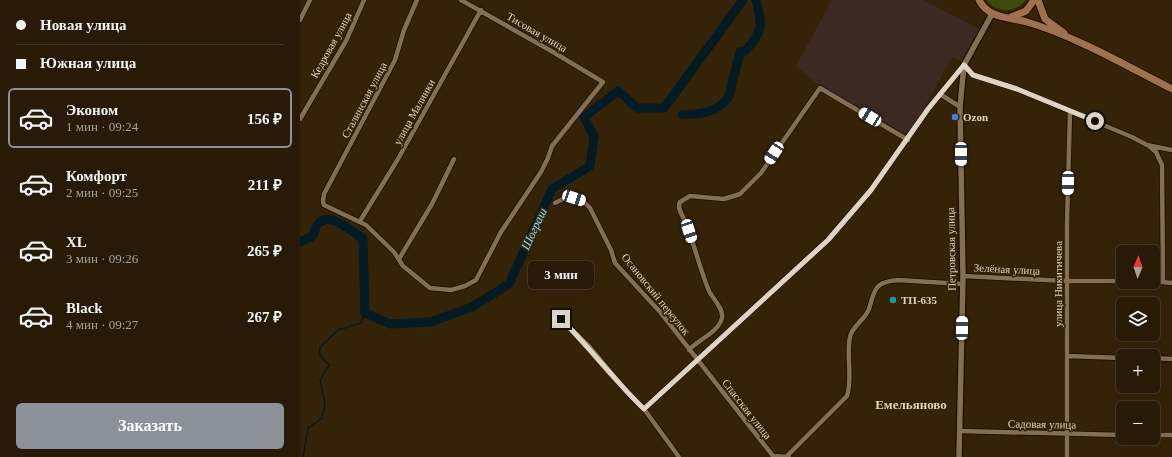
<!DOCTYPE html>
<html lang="ru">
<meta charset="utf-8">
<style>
body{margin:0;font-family:"Times New Roman",serif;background:#302310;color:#f1f3f6;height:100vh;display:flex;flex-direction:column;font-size:15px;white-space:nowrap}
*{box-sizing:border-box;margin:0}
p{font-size:13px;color:#a5a19b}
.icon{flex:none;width:22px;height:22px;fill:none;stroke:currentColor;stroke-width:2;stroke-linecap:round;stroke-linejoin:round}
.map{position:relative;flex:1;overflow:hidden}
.details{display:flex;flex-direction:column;background:#281a06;width:300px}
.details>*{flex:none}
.banner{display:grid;align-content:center;height:88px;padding:0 16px;background:#281a06}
.needle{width:26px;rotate:2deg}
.tools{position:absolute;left:816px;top:245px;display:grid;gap:8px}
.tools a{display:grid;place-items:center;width:44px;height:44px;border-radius:6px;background:#281a06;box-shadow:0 4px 16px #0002,0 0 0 1px #443828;font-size:20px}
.end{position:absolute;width:18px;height:18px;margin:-9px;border:5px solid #dfd3c4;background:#111;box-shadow:0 0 0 2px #111}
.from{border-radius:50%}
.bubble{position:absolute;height:28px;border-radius:6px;background:#281a06;box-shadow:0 4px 16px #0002,0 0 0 1px #443828;font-size:13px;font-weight:600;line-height:28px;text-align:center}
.car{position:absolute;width:12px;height:24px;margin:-12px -6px;border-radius:5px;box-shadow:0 0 3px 1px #0007;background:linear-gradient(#fff 24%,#345 0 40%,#fff 0 76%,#345 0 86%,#fff 0)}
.banner b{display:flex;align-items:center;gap:14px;height:38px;font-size:15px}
.banner b+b{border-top:1px solid #443828}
.banner i{width:10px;height:10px;background:#f1f3f6}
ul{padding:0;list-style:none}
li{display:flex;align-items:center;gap:12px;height:60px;margin:0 8px 6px;padding:0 8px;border:2px solid transparent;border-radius:6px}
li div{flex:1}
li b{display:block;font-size:15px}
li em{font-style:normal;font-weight:600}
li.selected{border-color:#8c9099}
li>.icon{width:36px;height:36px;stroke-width:1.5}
.cta{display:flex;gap:8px;margin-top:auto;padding:8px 16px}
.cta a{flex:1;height:46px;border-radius:6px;background:#8c9099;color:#fff;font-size:16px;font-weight:600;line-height:46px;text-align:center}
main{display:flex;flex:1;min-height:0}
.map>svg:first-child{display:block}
.industrial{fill:#3b2922}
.green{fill:#3d4a0b}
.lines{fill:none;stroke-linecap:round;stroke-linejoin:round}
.stream{stroke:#021b24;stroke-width:1.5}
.river{stroke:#021b24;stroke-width:9}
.minor-casing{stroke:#1a0d00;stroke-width:6}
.tertiary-casing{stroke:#1a0d00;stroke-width:8}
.primary-casing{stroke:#1a0d00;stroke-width:9}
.minor{stroke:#856f53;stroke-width:4.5}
.tertiary{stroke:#856f53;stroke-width:5.5}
.primary{stroke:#9f714c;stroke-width:7}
.route{stroke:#dfd3c4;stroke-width:5}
.shop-dot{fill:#3f7fe0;stroke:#352308;stroke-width:1.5}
.culture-dot{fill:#0f9aa8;stroke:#352308;stroke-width:1.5}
.labels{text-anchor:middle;stroke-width:3.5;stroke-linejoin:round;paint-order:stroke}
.street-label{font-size:11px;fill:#dfd3c4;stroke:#352308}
.poi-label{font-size:11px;font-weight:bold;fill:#dfd3c4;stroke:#352308;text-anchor:start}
.water-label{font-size:12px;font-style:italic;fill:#88e0ff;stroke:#352308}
.quarter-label{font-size:13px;font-weight:bold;fill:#e8d0b1;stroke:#352308}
</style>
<main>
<section class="details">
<div class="banner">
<b><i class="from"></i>Новая улица</b>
<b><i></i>Южная улица</b>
</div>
<ul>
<li class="selected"><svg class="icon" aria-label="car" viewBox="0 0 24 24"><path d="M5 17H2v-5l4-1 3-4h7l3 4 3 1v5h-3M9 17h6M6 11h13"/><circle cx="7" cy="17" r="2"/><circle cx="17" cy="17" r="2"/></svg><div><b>Эконом</b><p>1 мин · 09:24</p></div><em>156 ₽</em></li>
<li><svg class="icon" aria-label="car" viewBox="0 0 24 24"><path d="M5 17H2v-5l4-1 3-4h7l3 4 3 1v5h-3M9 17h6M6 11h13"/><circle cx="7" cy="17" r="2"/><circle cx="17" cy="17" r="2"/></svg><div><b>Комфорт</b><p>2 мин · 09:25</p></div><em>211 ₽</em></li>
<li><svg class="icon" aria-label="car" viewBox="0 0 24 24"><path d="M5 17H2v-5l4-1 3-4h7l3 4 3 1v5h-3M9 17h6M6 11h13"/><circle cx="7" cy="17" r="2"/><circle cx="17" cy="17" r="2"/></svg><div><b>XL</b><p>3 мин · 09:26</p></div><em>265 ₽</em></li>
<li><svg class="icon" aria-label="car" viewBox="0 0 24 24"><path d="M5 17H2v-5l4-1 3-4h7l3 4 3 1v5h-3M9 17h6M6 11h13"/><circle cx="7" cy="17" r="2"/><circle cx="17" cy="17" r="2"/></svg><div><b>Black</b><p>4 мин · 09:27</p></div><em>267 ₽</em></li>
</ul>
<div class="cta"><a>Заказать</a></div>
</section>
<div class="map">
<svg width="872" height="457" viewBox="0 0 872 457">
<rect width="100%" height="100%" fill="#352308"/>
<path class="industrial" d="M532 0H623L680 29 663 62 652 57 609 136 516 83 496 66Z"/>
<path class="green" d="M687 0H726C716 13 696 14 687 0Z"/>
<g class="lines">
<path class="stream" d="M3 457 8 428 22 418 25 404 20 380 29 365 20 355V347L38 330 61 323 65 313"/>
<path class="river" d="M382 115C401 114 419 113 429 96L440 52 445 51C463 32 463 25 456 0
M0 242 13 236C15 232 15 226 18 224 28 210 53 232 63 239L65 313 90 324 131 322 172 307 209 284 252 189 290 166 294 137 284 117 318 91 337 108H364L443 0"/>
<g class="minor-casing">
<path id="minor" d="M117 0 104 30 95 60 24 194 23 201 24 205 66 225 94 252 103 266 130 288 151 290 165 286 176 280 201 232 241 172 248 158 252 146 303 82 253 52 161 0
M0 20 10 0
M640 94 660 107
M0 119 46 41 64 0
M849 146 856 152 862 165 863 281
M255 203 265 198H274L284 202 290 208 311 250 315 263 361 313 473 456 489 457
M60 221 98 159 181 10
M99 259 132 204 154 159
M663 276 767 281H823
M853 281 872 283
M261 319 288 345 328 393 344 409 379 457
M389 350C399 339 418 333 422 318 424 309 413 299 409 291 399 267 394 242 384 219 381 213 377 207 380 202L390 196 424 199 440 194 461 173 520 88 608 140
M767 356 823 358
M853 358 872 359
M344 409 528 240 571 190 628 109 664 65 673 75 717 89 832 137 847 145 872 150
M660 431 823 435
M853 435H872
M487 456 547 396C553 378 546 356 550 337 552 326 565 320 569 309 575 289 574 282 598 280L662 284
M767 457V223L770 111"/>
</g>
<g class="tertiary-casing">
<path id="tertiary" d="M659 457 663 276 660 107 664 65 692 14"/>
</g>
<g class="primary-casing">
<path id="primary" d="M679 0C689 19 709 17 727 22 777 37 825 65 872 89
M738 0 745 19 764 33
M711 17 726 11 734 0"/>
</g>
<use href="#minor" class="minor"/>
<use href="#tertiary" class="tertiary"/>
<use href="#primary" class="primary"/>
</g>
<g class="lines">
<path class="route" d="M261 319C290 348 315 381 344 409L528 240 571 190 628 109 664 65 673 75 717 89 795 121"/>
</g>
<circle class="shop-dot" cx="655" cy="117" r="4"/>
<circle class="culture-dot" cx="593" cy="300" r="4"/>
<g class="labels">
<g class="street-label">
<text transform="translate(237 32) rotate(30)" y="4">Тисовая улица</text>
<text transform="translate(31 45) rotate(-61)" y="4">Кедровая улица</text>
<text transform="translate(64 100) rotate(-62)" y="4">Сталинская улица</text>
<text transform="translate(114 112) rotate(-61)" y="4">улица Малинки</text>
<text transform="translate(651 249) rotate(-91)" y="4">Петровская улица</text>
<text transform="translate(707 269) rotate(3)" y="4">Зелёная улица</text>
<text transform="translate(758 284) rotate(-90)" y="4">улица Никитичева</text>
<text transform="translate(356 294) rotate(51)" y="4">Осановский переулок</text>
<text transform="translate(447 409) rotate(52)" y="4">Спасская улица</text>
<text transform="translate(742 424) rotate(1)" y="4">Садовая улица</text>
</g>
<g class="poi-label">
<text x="663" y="121">Ozon</text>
<text x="601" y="304">ТП-635</text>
</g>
<g class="water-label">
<text transform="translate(234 229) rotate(-65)" y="4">Шограш</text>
</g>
<g class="quarter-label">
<text x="611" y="409">Емельяново</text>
</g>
</g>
</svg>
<div class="tools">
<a><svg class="needle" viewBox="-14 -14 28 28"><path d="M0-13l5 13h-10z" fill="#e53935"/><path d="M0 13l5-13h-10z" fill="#a5a19b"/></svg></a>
<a><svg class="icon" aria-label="layers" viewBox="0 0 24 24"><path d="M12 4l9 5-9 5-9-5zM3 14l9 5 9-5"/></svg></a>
<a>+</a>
<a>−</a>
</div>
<i class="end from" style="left:795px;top:121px"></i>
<i class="end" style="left:261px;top:319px"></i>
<div class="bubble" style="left:228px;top:261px;width:66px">3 мин</div>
<i class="car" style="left:570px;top:117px;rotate:301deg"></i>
<i class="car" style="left:474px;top:153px;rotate:213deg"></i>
<i class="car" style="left:661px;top:154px;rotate:180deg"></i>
<i class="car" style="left:768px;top:183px;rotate:181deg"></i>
<i class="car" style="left:274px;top:198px;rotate:108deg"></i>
<i class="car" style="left:389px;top:231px;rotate:162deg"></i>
<i class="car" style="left:662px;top:328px;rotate:1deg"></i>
</div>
</main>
